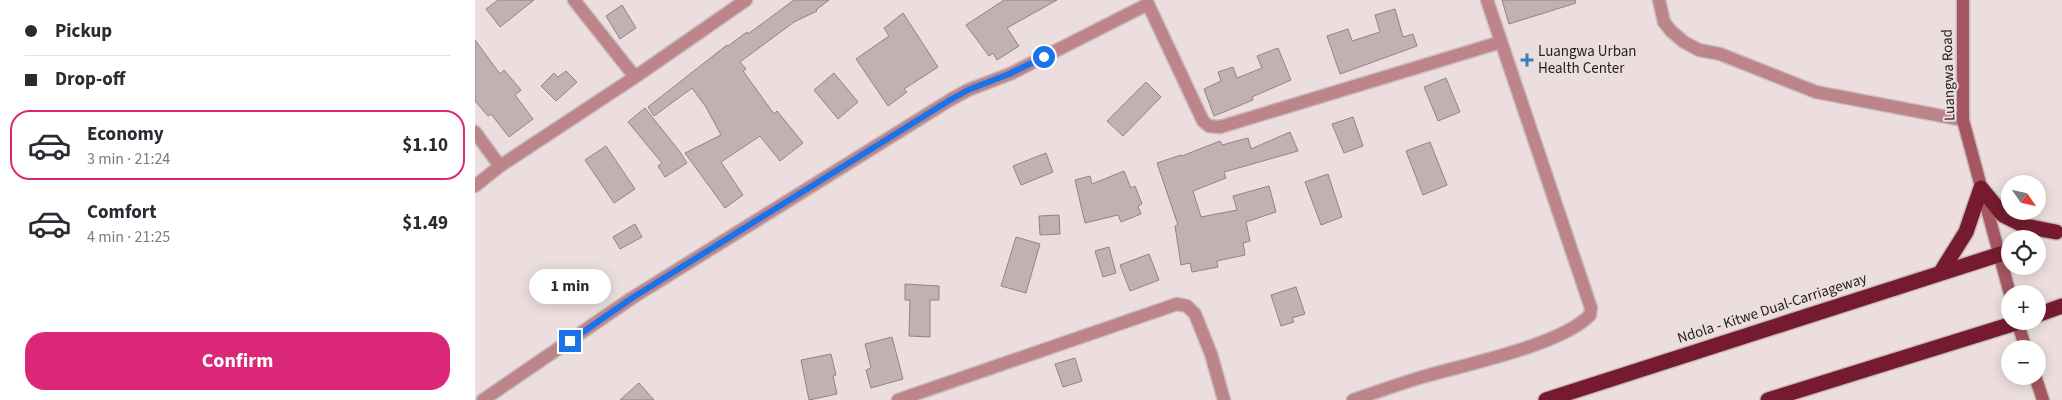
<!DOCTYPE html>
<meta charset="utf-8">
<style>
body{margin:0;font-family:"Source Sans 3",sans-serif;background:#f2f2f3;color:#2b2b33;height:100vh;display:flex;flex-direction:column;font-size:19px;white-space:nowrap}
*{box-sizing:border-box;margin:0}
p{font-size:16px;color:#7c7c81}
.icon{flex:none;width:28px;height:28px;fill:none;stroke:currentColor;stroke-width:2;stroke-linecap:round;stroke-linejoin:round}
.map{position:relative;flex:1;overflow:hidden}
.sheet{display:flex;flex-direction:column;background:#fff;width:475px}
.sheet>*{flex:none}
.hud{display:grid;align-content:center;height:110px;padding:0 25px;background:#fff}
.needle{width:32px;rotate:124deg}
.controls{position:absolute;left:1526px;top:175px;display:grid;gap:10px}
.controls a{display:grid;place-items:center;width:45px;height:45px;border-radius:50%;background:#fff;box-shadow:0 2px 12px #0003;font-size:25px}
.end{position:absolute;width:22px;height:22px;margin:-11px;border:6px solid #1a73e8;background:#fff;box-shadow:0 0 0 2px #fff}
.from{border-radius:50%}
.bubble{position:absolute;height:35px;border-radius:18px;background:#fff;box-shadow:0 2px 12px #0003;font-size:16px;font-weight:700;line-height:35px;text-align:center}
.hud b{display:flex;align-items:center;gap:18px;height:48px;font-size:19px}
.hud b+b{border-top:1px solid #e1e1e2}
.hud i{width:12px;height:12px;background:#2b2b33}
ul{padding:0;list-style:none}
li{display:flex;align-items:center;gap:15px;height:70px;margin:0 10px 8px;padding:0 15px;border:2px solid transparent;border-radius:20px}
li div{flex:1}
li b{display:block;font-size:19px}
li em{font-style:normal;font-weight:700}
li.current{border-color:#db2777}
li>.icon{width:45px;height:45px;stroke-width:1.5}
.action{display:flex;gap:10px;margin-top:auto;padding:10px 25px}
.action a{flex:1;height:58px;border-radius:20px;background:#db2777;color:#fff;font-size:20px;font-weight:700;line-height:58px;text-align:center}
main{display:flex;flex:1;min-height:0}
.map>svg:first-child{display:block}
.building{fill:#c0b2b3;stroke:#918485}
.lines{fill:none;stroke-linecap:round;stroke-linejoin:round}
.street-casing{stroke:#c8bbbc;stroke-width:15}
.secondary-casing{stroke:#c8bbbc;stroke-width:15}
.highway-casing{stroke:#c8bbbc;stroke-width:18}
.street{stroke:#bd848a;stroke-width:12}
.secondary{stroke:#a65660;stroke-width:12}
.highway{stroke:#761b2f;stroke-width:15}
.route{stroke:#1a73e8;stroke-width:6}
.poi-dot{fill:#357db2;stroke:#ecdedf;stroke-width:2}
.labels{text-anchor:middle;stroke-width:4;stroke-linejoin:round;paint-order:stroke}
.poi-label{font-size:15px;fill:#231e1e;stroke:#ecdedf;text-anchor:start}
.street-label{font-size:15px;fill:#231e1e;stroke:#ecdedf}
</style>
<main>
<section class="sheet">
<div class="hud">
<b><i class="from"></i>Pickup</b>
<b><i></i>Drop-off</b>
</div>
<ul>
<li class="current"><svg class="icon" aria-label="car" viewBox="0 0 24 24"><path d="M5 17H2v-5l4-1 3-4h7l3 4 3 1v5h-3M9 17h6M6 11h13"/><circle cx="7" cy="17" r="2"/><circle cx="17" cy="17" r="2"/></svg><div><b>Economy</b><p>3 min · 21:24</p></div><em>$1.10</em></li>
<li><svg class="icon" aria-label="car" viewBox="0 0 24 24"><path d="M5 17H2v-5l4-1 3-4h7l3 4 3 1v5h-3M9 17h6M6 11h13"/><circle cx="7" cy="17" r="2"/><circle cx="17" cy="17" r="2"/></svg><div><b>Comfort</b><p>4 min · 21:25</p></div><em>$1.49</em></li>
</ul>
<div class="action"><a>Confirm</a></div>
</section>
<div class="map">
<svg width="1587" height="400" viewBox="0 0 1587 400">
<rect width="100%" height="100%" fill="#ecdedf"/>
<path class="building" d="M23 0H59L25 27 11 9Z
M319 0H354L341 10 342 11 319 22 265 62 271 69 268 71 299 114 302 111 328 143 305 161 285 136 246 162 268 195 250 208 210 153 246 135 231 107 217 88 179 116 173 107 252 45 253 46 272 32 273 34Z
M529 0H582L532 28 544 46 522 60 518 53 514 56 491 25Z
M1027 0H1100L1101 3 1034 24Z
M147 5 161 28 145 39 131 16Z
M920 9 928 37 938 34 942 46 865 74 852 36 873 29 877 41 905 32 900 15Z
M428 13 463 67 429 89 432 92 413 106 381 59 414 36 409 28Z
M0 40 25 74 29 70 46 90 40 95 58 119 34 137 16 114 13 116 0 101Z
M803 48 816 80 777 97 778 100 739 116 729 89 746 81 743 72 758 67 762 78 787 68 782 56Z
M91 71 102 82 81 101 66 86 79 73 83 77Z
M359 73 383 102 363 119 339 90Z
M971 78 985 112 963 121 949 87Z
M671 82 686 97 648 136 632 121Z
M170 108 205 152 212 163 190 177 183 166 187 163 153 122Z
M878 117 888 146 869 153 857 124Z
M815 132 823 151 749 172 751 178 718 191 726 217 762 210 758 196 794 186 801 212 771 222 775 241 768 243 770 255 742 261 743 267 717 272 715 263 706 265 700 226 703 225 682 163 706 155 707 156 745 141 747 145 773 138 776 149Z
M955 142 972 185 948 195 931 151Z
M131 146 160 189 139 203 110 160Z
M571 153 578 172 546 185 538 166Z
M649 171 656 188 660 186 667 204 663 206 666 214 646 222 643 215 610 223 600 180 615 176 617 184Z
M853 174 867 217 846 225 830 182Z
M584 215 585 234 565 235 564 216Z
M160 224 167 237 145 249 138 237Z
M541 237 565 244 551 293 526 286Z
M634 247 641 273 628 277 620 251Z
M674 254 684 280 655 291 645 265Z
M430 284 464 286V300H455V337L434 336 435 300H430Z
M821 287 830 314 817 318 819 322 806 326 796 295Z
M417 337 428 379 396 388 391 370 396 368 390 344Z
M356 354 361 375 358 376 362 394 334 400 326 360Z
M600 358 607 381 588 387 580 364Z
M164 383 179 400H145Z"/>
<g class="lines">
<g class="street-casing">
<path id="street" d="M99 0 160 77
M1184 0 1189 22 1196 31 1209 42 1224 50 1245 54 1341 92 1488 120
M0 132 25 166
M0 186 25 166 160 77 271 0
M8 400 157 298 475 100 493 90 535 74 673 4 728 121 734 126 745 127 1026 42
M423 400 702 304 712 306 720 314 736 354 749 400
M878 400C902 392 926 383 951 376 992 364 1086 345 1115 315L1116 308 1012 0"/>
</g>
<g class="secondary-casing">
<path id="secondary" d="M1488 0V120L1535 294
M1542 321 1551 349
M1560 376 1568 400"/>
</g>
<g class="highway-casing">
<path id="highway" d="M1506 188 1528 215 1550 226 1581 232
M1466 272 1491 232 1506 188
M1562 315 1587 306
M1071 400 1535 251
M1293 400 1547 321"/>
</g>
<use href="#street" class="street"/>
<use href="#secondary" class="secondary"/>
<use href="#highway" class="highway"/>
</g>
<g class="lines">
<path class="route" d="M95 341 157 298 475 100 493 90 534 74 569 57"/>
</g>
<path class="poi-dot" d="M1049.5 52.5h5v5h5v5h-5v5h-5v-5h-5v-5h5z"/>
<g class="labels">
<g class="poi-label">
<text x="1063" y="56">Luangwa Urban<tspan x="1063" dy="17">Health Center</tspan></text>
</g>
<g class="street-label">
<text transform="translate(1473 75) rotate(-92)" y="5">Luangwa Road</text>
<text transform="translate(1297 308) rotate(-18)" y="5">Ndola - Kitwe Dual-Carriageway</text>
</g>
</g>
</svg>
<div class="controls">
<a><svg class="needle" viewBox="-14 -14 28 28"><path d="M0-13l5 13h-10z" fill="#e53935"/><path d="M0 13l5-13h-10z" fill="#7c7c81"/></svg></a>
<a><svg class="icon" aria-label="locate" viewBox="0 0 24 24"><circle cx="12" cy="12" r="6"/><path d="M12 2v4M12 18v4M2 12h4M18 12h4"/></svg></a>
<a>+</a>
<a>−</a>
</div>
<i class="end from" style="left:569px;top:57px"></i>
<i class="end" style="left:95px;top:341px"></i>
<div class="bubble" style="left:54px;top:269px;width:82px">1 min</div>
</div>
</main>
